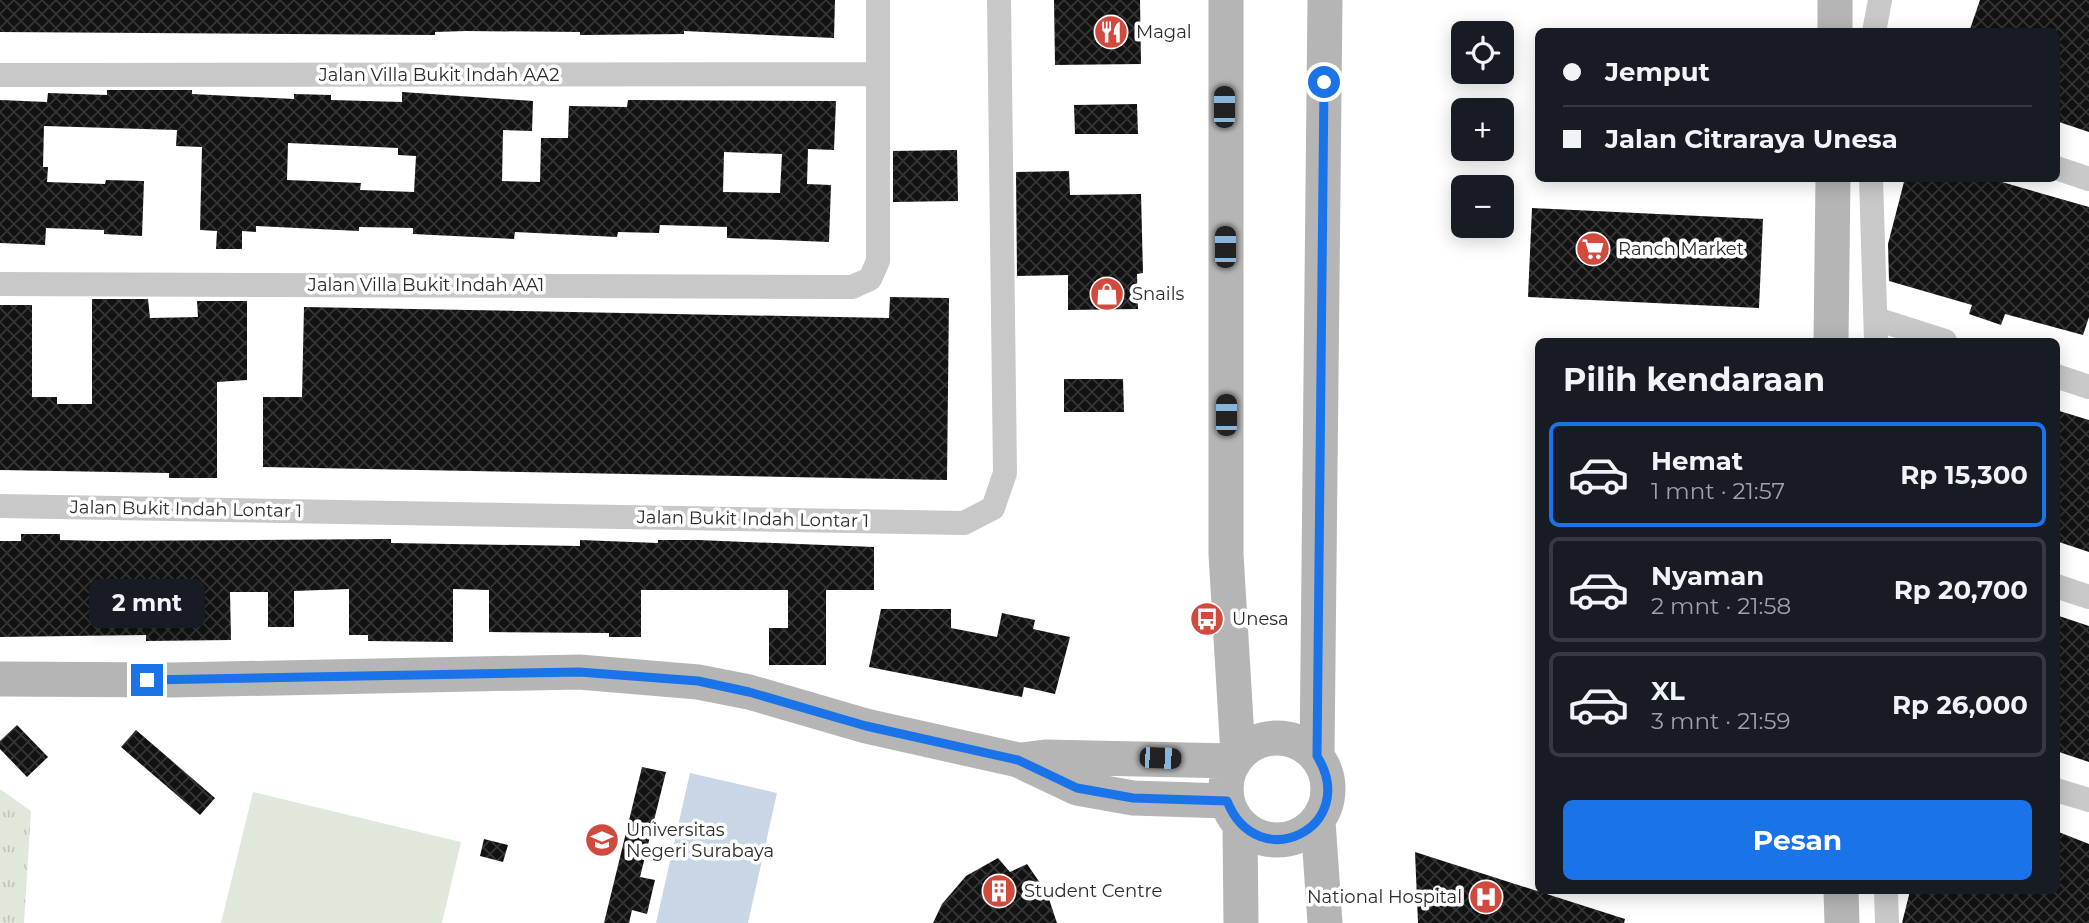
<!DOCTYPE html>
<html lang="id">
<meta charset="utf-8">
<style>
body{margin:0;font-family:Montserrat,sans-serif;background:#20242c;color:#f1f3f6;height:100vh;display:flex;flex-direction:column;font-size:26px;white-space:nowrap}
*{box-sizing:border-box;margin:0}
p{font-size:23px;color:#9ea1a6}
.icon{flex:none;width:38px;height:38px;fill:none;stroke:currentColor;stroke-width:2;stroke-linecap:round;stroke-linejoin:round}
.map{position:relative;flex:1;overflow:hidden}
.details{position:absolute;left:1535px;top:338px;width:525px;height:556px;display:flex;flex-direction:column;background:#171b24;border-radius:10px;box-shadow:0 4px 18px #0003}
.details>*{flex:none}
.banner{position:absolute;left:1535px;top:28px;width:525px;height:154px;border-radius:10px;box-shadow:0 4px 18px #0003;display:grid;align-content:center;height:154px;padding:0 28px;background:#171b24}
.buttons{position:absolute;left:1451px;top:21px;display:grid;gap:14px}
.buttons a{display:grid;place-items:center;width:63px;height:63px;border-radius:10px;background:#171b24;box-shadow:0 4px 18px #0003;font-size:35px}
.end{position:absolute;width:32px;height:32px;margin:-16px;border:9px solid #1a73e8;background:#fff;box-shadow:0 0 0 4px #fff}
.from{border-radius:50%}
.bubble{position:absolute;height:49px;border-radius:10px;background:#171b24;box-shadow:0 4px 18px #0003;font-size:23px;font-weight:700;line-height:49px;text-align:center}
.car{position:absolute;width:21px;height:42px;margin:-21px -10px;border-radius:9px;box-shadow:0 0 5px 2px #0007;background:linear-gradient(#222 24%,#8ab4d8 0 40%,#222 0 76%,#8ab4d8 0 86%,#222 0)}
.banner b{display:flex;align-items:center;gap:24px;height:66px;font-size:26px}
.banner b+b{border-top:2px solid #363941}
.banner i{width:18px;height:18px;background:#f1f3f6}
ul{padding:0;list-style:none}
li{display:flex;align-items:center;gap:21px;height:105px;margin:0 14px 10px;padding:0 14px;border:4px solid #363941;border-radius:10px}
li div{flex:1}
li b{display:block;font-size:26px}
li em{font-style:normal;font-weight:700}
li.current{border-color:#1a73e8}
li>.icon{width:63px;height:63px;stroke-width:1.5}
h2{padding:0 28px;font-size:32px;line-height:84px}
.button{display:flex;gap:14px;margin-top:auto;padding:14px 28px}
.button a{flex:1;height:80px;border-radius:10px;background:#1a73e8;color:#fff;font-size:28px;font-weight:700;line-height:80px;text-align:center}
.map>svg:first-child{display:block}
.grass{fill:url(#grass-tufts)}
.pitch{fill:#dfe8da}
.water{fill:#c8d6e6}
.building{fill:url(#building-cross-hatch);fill-rule:evenodd}
.lines{fill:none;stroke-linecap:round;stroke-linejoin:round}
.street{stroke:#c8c8c8;stroke-width:24}
.secondary{stroke:#b5b5b5;stroke-width:35}
.route{stroke:#1a73e8;stroke-width:9}
.labels{text-anchor:middle;stroke-width:7;stroke-linejoin:round;paint-order:stroke}
.poi-label{font-size:18px;fill:#2b2b2b;stroke:#fff;text-anchor:start}
.street-label{font-size:18px;fill:#2b2b2b;stroke:#fff}
</style>
<div class="map">
<svg width="2089" height="923" viewBox="0 0 2089 923">
<defs>
<pattern id="grass-tufts" width="24" height="20" patternUnits="userSpaceOnUse" patternTransform="scale(1.75)"><rect width="24" height="20" fill="#dfe8da"/><path d="M3 7l-1-3M5 7V3M7 7l1-3M15 17l-1-3M17 17v-4M19 17l1-3" fill="none" stroke="#c0c7bb"/></pattern>
<pattern id="building-cross-hatch" width="8" height="8" patternUnits="userSpaceOnUse" patternTransform="scale(1.75)"><rect width="8" height="8" fill="#121212"/><path d="M0 0l8 8M0 8l8-8" fill="none" stroke="#353535"/></pattern>
</defs>
<rect width="100%" height="100%" fill="#fff"/>
<path class="grass" d="M0 789 31 811 24 923H0Z"/>
<path class="pitch" d="M253 792 461 842 442 923H221Z"/>
<path class="water" d="M690 773 777 793 748 923H656Z"/>
<path class="building" d="M0 0H835L834 38 684 31V34L580 35V32L466 31 435 32V35L0 32Z
M1054 0H1140L1141 64 1055 65Z
M1980 0H2089V132L2056 121V32H1969Z
M107 90H192V94L294 99V94L331 95V100L402 102V92L533 101 532 131 503 130 502 181 540 182 541 138H568L569 106 627 107 628 100 836 101 834 150 808 149 807 184 831 185 829 242 727 238V227L660 225 659 233 618 232 617 237 515 232 514 239 413 234V228L359 227V231L256 226V232L242 231V249H216L217 231 200 230 202 147 176 146 177 130 44 126 43 167H48L47 182 105 184 106 180 144 181 142 236 104 234V230L46 228 45 245 0 243V100L47 102 48 93 107 95ZM288 143 398 148V155L416 156 414 192 360 190 361 183 287 180ZM724 152 782 154 780 193 723 192Z
M1137 104 1138 134H1075L1074 105Z
M957 150 958 201 893 202V151Z
M1069 171 1070 195 1141 194 1143 273 1137 274 1138 309 1068 310V275L1017 276 1016 172Z
M1905 178H1988L2089 207V317L2083 335 2005 314 2001 325 1969 314 1972 305 1889 281 1888 244Z
M1532 208 1763 219 1759 308 1528 297Z
M890 297 949 298 947 480 263 467V397H302L304 307 889 318Z
M92 299H148L150 318 198 317 197 301H247V380L217 382V478H169V473L0 470V305H32V397H57V404H92Z
M1064 379H1123L1124 412H1064Z
M2056 410 2089 420V552L2056 541Z
M21 534H60V540L102 541 391 539V543L580 546V540L658 543V540H698L874 547V590H826V665H769V628H788V590H641V637H609V633L489 632V590L453 589V642L368 641V635H349V589L294 591V627H268V592H230L231 640 146 641V635L0 637V541H21Z
M881 609H951V628L997 637 1002 613 1035 620 1033 629 1070 637 1055 694 1024 687 1022 697 869 667Z
M2056 615 2089 626V762L2056 751Z
M17 725 48 757 27 777 0 749V741Z
M136 730 215 798 200 815 121 747Z
M642 767 666 772 640 877 655 880 647 914 632 910 629 923H604Z
M2056 831 2089 844V923H1902L1910 891H2056Z
M484 839 508 845 503 862 480 856Z
M1415 852 1625 919 1624 923H1418Z
M998 858 1010 872 1027 864 1047 893 1057 923H933L942 904 966 876Z"/>
<g class="lines">
<path class="street" d="M1874 32 1880 0
M0 75 878 74
M2056 168 2089 179
M1871 178 1876 341
M0 284 852 287 870 279 878 261V0
M1876 319 1945 341
M2056 376 2089 387
M0 506 964 523 993 508 1005 473 999 0
M2056 586 2089 597
M2056 790 2089 800
M1886 891 1887 923"/>
<path class="secondary" d="M1226 0V554L1238 755
M1835 32V0
M1831 341 1833 178
M0 679 173 680 579 672 698 682 749 692 866 726 1018 760 1077 788 1133 798 1227 801
M1226 789a51 51 0 1 1 102 0a51 51 0 1 1-102 0Z
M1317 756 1325 0
M1021 760 1045 757 1233 761
M1318 821 1325 923
M1240 825 1241 923
M1841 891 1842 923"/>
</g>
<g class="lines">
<path class="route" d="M147 680 579 672 698 681 749 692 866 726 1018 760 1077 788 1133 798 1227 801C1258 878 1361 827 1317 756L1324 82"/>
</g>
<defs>
<g id="restaurant-disc" transform="scale(1.75)"><circle r="9.5" fill="#d2493e" stroke="#fff"/><path d="M-5-6h1v4h1v-4h1v4h1v-4h1v5L-1.5 .5V6h-2V.5L-5-1ZM5-6V6H3V1.5H1.5Q1.5-4 5-6Z" fill="#fff"/></g>
<g id="supermarket-disc" transform="scale(1.75)"><circle r="9.5" fill="#d2493e" stroke="#fff"/><path d="M-6-5.5h2.5l.6 2H6L4.5 2H-2.5L-4.4-4H-6ZM-1.5 3.2a1.3 1.3 0 1 0 .1 0ZM3 3.2a1.3 1.3 0 1 0 .1 0Z" fill="#fff"/></g>
<g id="shop-disc" transform="scale(1.75)"><circle r="9.5" fill="#d2493e" stroke="#fff"/><path d="M-5-2.5h2.3a2.7 3.5 0 0 1 5.4 0H5L5.5 6h-11ZM-1.5-2.5h3a1.5 2.3 0 0 0-3 0Z" fill="#fff"/></g>
<g id="bus-disc" transform="scale(1.75)"><circle r="9.5" fill="#d2493e" stroke="#fff"/><path d="M-5-6H5V4H4V6H2V4H-2V6H-4V4H-5ZM-3.5-4V0h7V-4ZM-3.5 1.2v1.5H-2V1.2ZM2 1.2v1.5H3.5V1.2Z" fill="#fff"/></g>
<g id="university-disc" transform="scale(1.75)"><circle r="9.5" fill="#d2493e" stroke="#fff"/><path d="M0-5L7-2L0 1L-7-2ZM-4 1L0 2.5L4 1V4Q0 6-4 4Z" fill="#fff"/></g>
<g id="building-disc" transform="scale(1.75)"><circle r="9.5" fill="#d2493e" stroke="#fff"/><path d="M-4-6H4V6H1V3H-1V6H-4ZM-2.5-4.3h1.7v1.8h-1.7ZM.8-4.3h1.7v1.8H.8ZM-2.5-1h1.7V.8h-1.7ZM.8-1h1.7V.8H.8Z" fill="#fff"/></g>
<g id="hospital-disc" transform="scale(1.75)"><circle r="9.5" fill="#d2493e" stroke="#fff"/><path d="M-5-5h3v3.5h4V-5h3V5h-3V1.5h-4V5h-3Z" fill="#fff"/></g>
</defs>
<g fill-rule="evenodd">
<use href="#restaurant-disc" x="1111" y="32"/>
<use href="#supermarket-disc" x="1593" y="249"/>
<use href="#shop-disc" x="1107" y="294"/>
<use href="#bus-disc" x="1207" y="619"/>
<use href="#university-disc" x="602" y="840"/>
<use href="#building-disc" x="999" y="891"/>
<use href="#hospital-disc" x="1486" y="897"/>
</g>
<g class="labels">
<g class="poi-label">
<text x="1136" y="38">Magal</text>
<text x="1618" y="255">Ranch Market</text>
<text x="1132" y="300">Snails</text>
<text x="1232" y="625">Unesa</text>
<text x="626" y="836">Universitas<tspan x="626" dy="21">Negeri Surabaya</tspan></text>
<text x="1024" y="897">Student Centre</text>
<text x="1462" y="903" text-anchor="end">National Hospital</text>
</g>
<g class="street-label">
<text x="439" y="81">Jalan Villa Bukit Indah AA2</text>
<text x="426" y="291">Jalan Villa Bukit Indah AA1</text>
<text transform="translate(186 509) rotate(1)" y="6">Jalan Bukit Indah Lontar 1</text>
<text transform="translate(753 519) rotate(1)" y="6">Jalan Bukit Indah Lontar 1</text>
</g>
</g>
</svg>
<div class="buttons">
<a><svg class="icon" aria-label="locate" viewBox="0 0 24 24"><circle cx="12" cy="12" r="6"/><path d="M12 2v4M12 18v4M2 12h4M18 12h4"/></svg></a>
<a>+</a>
<a>−</a>
</div>
<i class="end from" style="left:1324px;top:82px"></i>
<i class="end" style="left:147px;top:680px"></i>
<div class="bubble" style="left:89px;top:579px;width:116px">2 mnt</div>
<i class="car" style="left:1224px;top:107px;rotate:0deg"></i>
<i class="car" style="left:1225px;top:247px;rotate:0deg"></i>
<i class="car" style="left:1226px;top:415px;rotate:0deg"></i>
<i class="car" style="left:1160px;top:758px;rotate:92deg"></i>
<div class="banner">
<b><i class="from"></i>Jemput</b>
<b><i></i>Jalan Citraraya Unesa</b>
</div>
<section class="details">
<h2>Pilih kendaraan</h2>
<ul>
<li class="current"><svg class="icon" aria-label="car" viewBox="0 0 24 24"><path d="M5 17H2v-5l4-1 3-4h7l3 4 3 1v5h-3M9 17h6M6 11h13"/><circle cx="7" cy="17" r="2"/><circle cx="17" cy="17" r="2"/></svg><div><b>Hemat</b><p>1 mnt · 21:57</p></div><em>Rp 15,300</em></li>
<li><svg class="icon" aria-label="car" viewBox="0 0 24 24"><path d="M5 17H2v-5l4-1 3-4h7l3 4 3 1v5h-3M9 17h6M6 11h13"/><circle cx="7" cy="17" r="2"/><circle cx="17" cy="17" r="2"/></svg><div><b>Nyaman</b><p>2 mnt · 21:58</p></div><em>Rp 20,700</em></li>
<li><svg class="icon" aria-label="car" viewBox="0 0 24 24"><path d="M5 17H2v-5l4-1 3-4h7l3 4 3 1v5h-3M9 17h6M6 11h13"/><circle cx="7" cy="17" r="2"/><circle cx="17" cy="17" r="2"/></svg><div><b>XL</b><p>3 mnt · 21:59</p></div><em>Rp 26,000</em></li>
</ul>
<div class="button"><a>Pesan</a></div>
</section>
</div>
